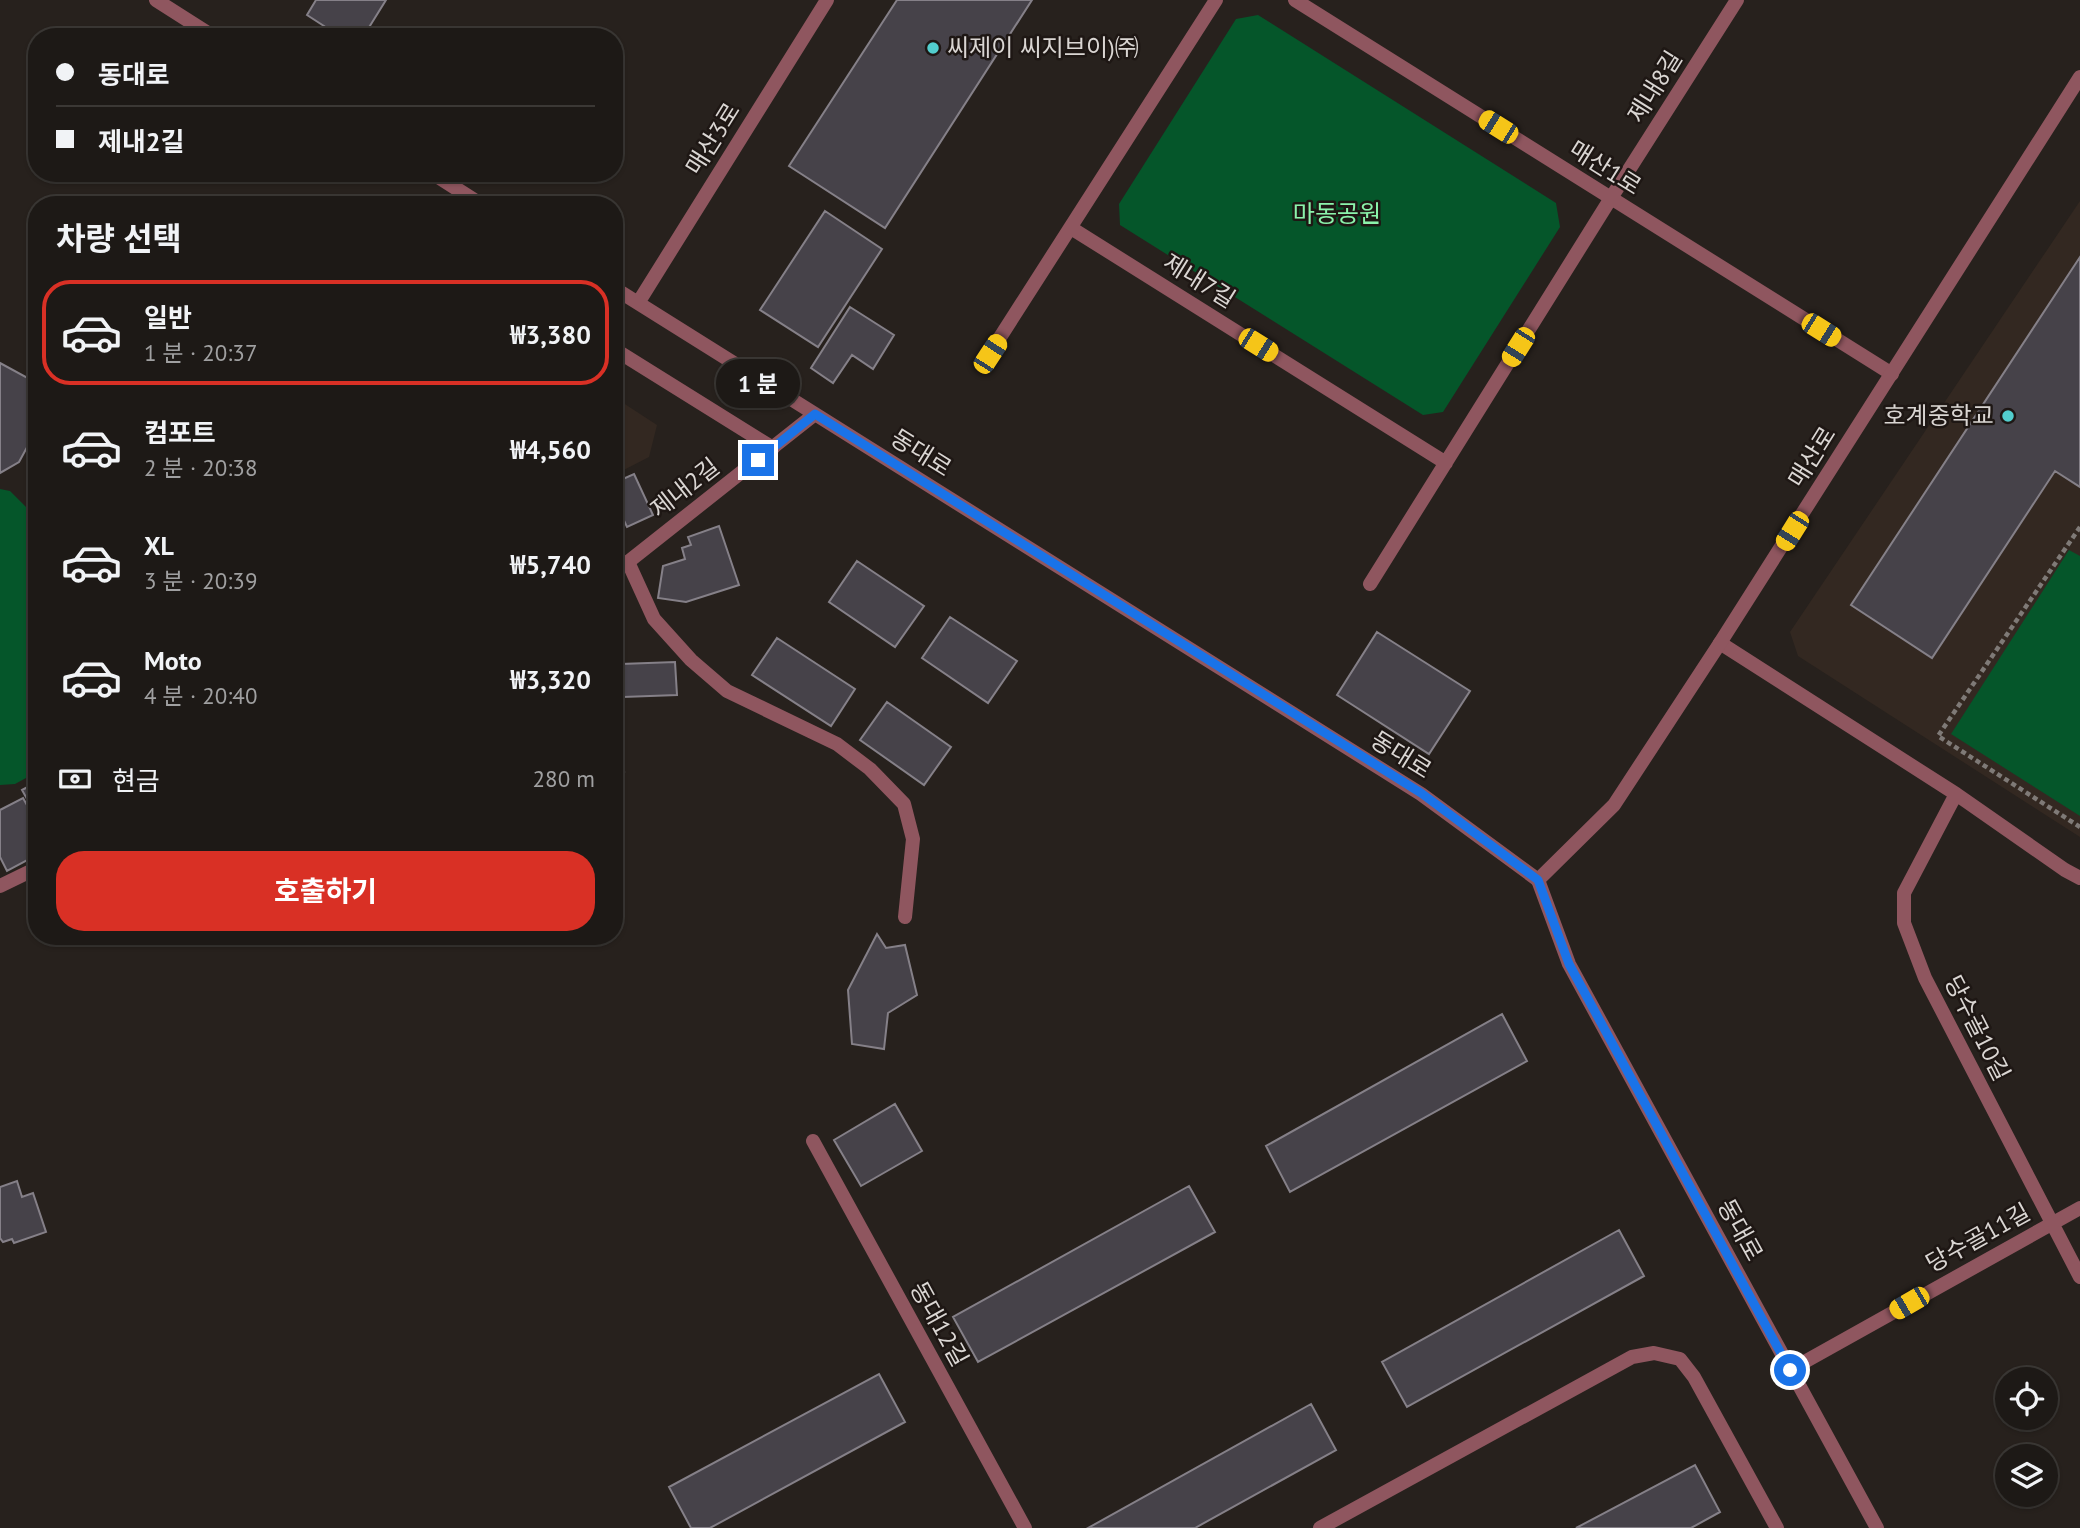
<!DOCTYPE html>
<html lang="ko">
<meta charset="utf-8">
<style>
body{margin:0;font-family:"PT Sans","Noto Sans KR",sans-serif;background:#2a2623;color:#f1f3f6;height:100vh;display:flex;flex-direction:column;font-size:26px;white-space:nowrap}
*{box-sizing:border-box;margin:0}
p{font-size:23px;color:#a0a0a1}
.icon{flex:none;width:38px;height:38px;fill:none;stroke:currentColor;stroke-width:2;stroke-linecap:round;stroke-linejoin:round}
.map{position:relative;flex:1;overflow:hidden}
.panel{position:absolute;left:28px;top:196px;width:595px;height:749px;display:flex;flex-direction:column;background:#1d1916;border-radius:28px;box-shadow:0 2px 5px #0004,0 0 0 2px #3b3835}
.panel>*{flex:none}
.hud{position:absolute;left:28px;top:28px;width:595px;height:154px;border-radius:28px;box-shadow:0 2px 5px #0004,0 0 0 2px #3b3835;display:grid;align-content:center;height:154px;padding:0 28px;background:#1d1916}
.tools{position:absolute;left:1995px;top:1367px;display:grid;gap:14px}
.tools a{display:grid;place-items:center;width:63px;height:63px;border-radius:50%;background:#1d1916;box-shadow:0 2px 5px #0004,0 0 0 2px #3b3835;font-size:35px}
.end{position:absolute;width:32px;height:32px;margin:-16px;border:9px solid #1a73e8;background:#fff;box-shadow:0 0 0 4px #fff}
.from{border-radius:50%}
.bubble{position:absolute;height:49px;border-radius:24px;background:#1d1916;box-shadow:0 2px 5px #0004,0 0 0 2px #3b3835;font-size:23px;font-weight:700;line-height:49px;text-align:center}
.car{position:absolute;width:21px;height:42px;margin:-21px -10px;border-radius:9px;box-shadow:0 0 5px 2px #0007;background:linear-gradient(#f5c518 24%,#345 0 40%,#f5c518 0 76%,#345 0 86%,#f5c518 0)}
.hud b{display:flex;align-items:center;gap:24px;height:66px;font-size:26px}
.hud b+b{border-top:2px solid #3b3835}
.hud i{width:18px;height:18px;background:#f1f3f6}
ul{padding:0;list-style:none}
li{display:flex;align-items:center;gap:21px;height:105px;margin:0 14px 10px;padding:0 14px;border:4px solid transparent;border-radius:28px}
li div{flex:1}
li b{display:block;font-size:26px}
li em{font-style:normal;font-weight:700}
li.selected{border-color:#d93025}
li>.icon{width:63px;height:63px;stroke-width:1.5}
h2{padding:0 28px;font-size:32px;line-height:84px}
.pay{display:flex;align-items:center;gap:18px;height:77px;padding:0 28px;font-size:26px}
.pay p{margin-inline-start:auto}
.cta{display:flex;gap:14px;margin-top:auto;padding:14px 28px}
.cta a{flex:1;height:80px;border-radius:28px;background:#d93025;color:#fff;font-size:28px;font-weight:700;line-height:80px;text-align:center}
.map>svg:first-child{display:block}
.built{fill:#332821}
.green{fill:#05562a}
.building{fill:#464249;stroke:#858088;stroke-width:2}
.lines{fill:none;stroke-linecap:round;stroke-linejoin:round}
.path{stroke:#7f7a77;stroke-width:4.5;stroke-dasharray:5 3.5;stroke-linecap:butt}
.service{stroke:#8f565f;stroke-width:14}
.minor{stroke:#8f565f;stroke-width:14}
.tertiary{stroke:#8f565f;stroke-width:14}
.route{stroke:#1a73e8;stroke-width:9}
.poi-dot{fill:#52cdcd;stroke:#1e1714;stroke-width:2.5}
.labels{text-anchor:middle;stroke-width:5;stroke-linejoin:round;paint-order:stroke}
.poi-label{font-size:24px;fill:#dad6d3;stroke:#1e1714;text-anchor:start}
.street-label{font-size:24px;fill:#dad6d3;stroke:#1e1714}
.park-label{font-size:24px;fill:#8bf3ab;stroke:#1e1714}
</style>
<div class="map">
<svg width="2080" height="1528" viewBox="0 0 2080 1528">
<rect width="100%" height="100%" fill="#27211d"/>
<path class="built" d="M2080 201V837L1798 656 1790 632Z
M614 397 657 425 649 457 614 475Z"/>
<path class="green" d="M1258 15 1556 203 1560 227 1443 412 1423 415 1120 225 1119 204 1236 19Z
M0 489 10 491 37 518V772L15 784 0 785Z
M2069 550 2080 556V816L1951 734Z"/>
<path class="building" d="M316 0H386L363 37H341L307 15Z
M897 0H1032L885 228 789 166Z
M825 211 882 249 818 347 760 310Z
M2080 257V487L2055 471 1932 658 1851 605Z
M850 307 894 335 873 369 852 355 833 383 811 368Z
M0 363 37 383V429L19 462 0 473Z
M614 419 622 428 623 438 614 448Z
M634 474 653 515 627 527 614 499V483Z
M719 526 739 585 686 602 658 598 663 566 685 559 682 548 691 545 688 537Z
M857 561 924 606 895 647 829 602Z
M950 617 1017 661 988 703 922 658Z
M1377 632 1470 691 1429 754 1337 695Z
M777 638 855 689 831 726 752 675Z
M675 662 677 695 623 697 621 664Z
M887 702 951 747 924 785 860 740Z
M614 762 624 772 614 782Z
M37 782V817L22 790Z
M23 798 37 823V855L7 871 0 857V810Z
M877 934 886 948 905 945 917 995 888 1013 884 1049 852 1044 848 990Z
M1502 1014 1527 1061 1290 1192 1266 1146Z
M895 1104 922 1151 861 1186 834 1140Z
M17 1181 22 1197 33 1193 46 1232 14 1243 12 1239 3 1242 0 1238V1187Z
M1189 1186 1215 1232 978 1362 953 1317Z
M1619 1230 1644 1276 1407 1407 1382 1362Z
M879 1374 905 1422 710 1528H691L669 1487Z
M1311 1404 1336 1450 1195 1528H1088Z
M1695 1465 1720 1512 1691 1528H1576Z"/>
<g class="lines">
<path class="path" d="M2080 527 1938 736 2080 827"/>
<path class="service" d="M614 349 773 448
M628 562 654 619 691 660 727 691 837 744 870 769 904 804 913 839 905 917
M1320 1528 1632 1357 1654 1353 1680 1359 1694 1377 1777 1528"/>
<path class="minor" d="M156 0 214 37
M1295 0 1892 374
M432 173 482 205
M1071 228 1446 463
M614 288 1421 794 1538 880
M638 303 827 0
M990 353 1216 0
M614 570 628 562 815 414
M1370 584 1611 198 1737 0
M1720 643 1956 794 2065 870 2080 878
M1956 794 1904 893V923L1925 978 2080 1277
M0 886 37 868
M813 1141 1025 1528
M1790 1370 2080 1208"/>
<path class="tertiary" d="M1877 1528 1569 964 1538 880 1614 805 1720 643 2080 77"/>
</g>
<g class="lines">
<path class="route" d="M758 460 815 414 1421 793 1538 880 1569 964 1790 1370"/>
</g>
<g class="poi-dot">
<circle cx="933" cy="48" r="7"/>
<circle cx="2008" cy="416" r="7"/>
</g>
<g class="labels">
<g class="poi-label">
<text x="947" y="56">씨제이 씨지브이)㈜</text>
<text x="1994" y="424" text-anchor="end">호계중학교</text>
</g>
<g class="street-label">
<text transform="translate(1655 87) rotate(-58)" y="8">제내8길</text>
<text transform="translate(713 139) rotate(-58)" y="8">매산3로</text>
<text transform="translate(1605 168) rotate(32)" y="8">매산1로</text>
<text transform="translate(1199 281) rotate(32)" y="8">제내7길</text>
<text transform="translate(921 453) rotate(32)" y="8">동대로</text>
<text transform="translate(1812 457) rotate(-58)" y="8">매산로</text>
<text transform="translate(685 488) rotate(-38)" y="8">제내2길</text>
<text transform="translate(1401 755) rotate(32)" y="8">동대로</text>
<text transform="translate(1977 1028) rotate(63)" y="8">당수골10길</text>
<text transform="translate(1740 1230) rotate(61)" y="8">동대로</text>
<text transform="translate(1978 1238) rotate(-29)" y="8">당수골11길</text>
<text transform="translate(939 1324) rotate(61)" y="8">동대12길</text>
</g>
<g class="park-label">
<text x="1337" y="222">마동공원</text>
</g>
</g>
</svg>
<div class="tools">
<a><svg class="icon" aria-label="locate" viewBox="0 0 24 24"><circle cx="12" cy="12" r="6"/><path d="M12 2v4M12 18v4M2 12h4M18 12h4"/></svg></a>
<a><svg class="icon" aria-label="layers" viewBox="0 0 24 24"><path d="M12 4l9 5-9 5-9-5zM3 14l9 5 9-5"/></svg></a>
</div>
<i class="end from" style="left:1790px;top:1370px"></i>
<i class="end" style="left:758px;top:460px"></i>
<div class="bubble" style="left:716px;top:359px;width:84px">1 분</div>
<i class="car" style="left:1498px;top:127px;rotate:302deg"></i>
<i class="car" style="left:1821px;top:330px;rotate:122deg"></i>
<i class="car" style="left:1258px;top:345px;rotate:122deg"></i>
<i class="car" style="left:1518px;top:347px;rotate:212deg"></i>
<i class="car" style="left:990px;top:354px;rotate:33deg"></i>
<i class="car" style="left:1792px;top:531px;rotate:212deg"></i>
<i class="car" style="left:1909px;top:1303px;rotate:240deg"></i>
<div class="hud">
<b><i class="from"></i>동대로</b>
<b><i></i>제내2길</b>
</div>
<section class="panel">
<h2>차량 선택</h2>
<ul>
<li class="selected"><svg class="icon" aria-label="car" viewBox="0 0 24 24"><path d="M5 17H2v-5l4-1 3-4h7l3 4 3 1v5h-3M9 17h6M6 11h13"/><circle cx="7" cy="17" r="2"/><circle cx="17" cy="17" r="2"/></svg><div><b>일반</b><p>1 분 · 20:37</p></div><em>₩3,380</em></li>
<li><svg class="icon" aria-label="car" viewBox="0 0 24 24"><path d="M5 17H2v-5l4-1 3-4h7l3 4 3 1v5h-3M9 17h6M6 11h13"/><circle cx="7" cy="17" r="2"/><circle cx="17" cy="17" r="2"/></svg><div><b>컴포트</b><p>2 분 · 20:38</p></div><em>₩4,560</em></li>
<li><svg class="icon" aria-label="car" viewBox="0 0 24 24"><path d="M5 17H2v-5l4-1 3-4h7l3 4 3 1v5h-3M9 17h6M6 11h13"/><circle cx="7" cy="17" r="2"/><circle cx="17" cy="17" r="2"/></svg><div><b>XL</b><p>3 분 · 20:39</p></div><em>₩5,740</em></li>
<li><svg class="icon" aria-label="car" viewBox="0 0 24 24"><path d="M5 17H2v-5l4-1 3-4h7l3 4 3 1v5h-3M9 17h6M6 11h13"/><circle cx="7" cy="17" r="2"/><circle cx="17" cy="17" r="2"/></svg><div><b>Moto</b><p>4 분 · 20:40</p></div><em>₩3,320</em></li>
</ul>
<div class="pay"><svg class="icon" aria-label="cash" viewBox="0 0 24 24"><path d="M3 7h18v10H3z"/><circle cx="12" cy="12" r="2"/></svg>현금<p>280 m</p></div>
<div class="cta"><a>호출하기</a></div>
</section>
</div>
